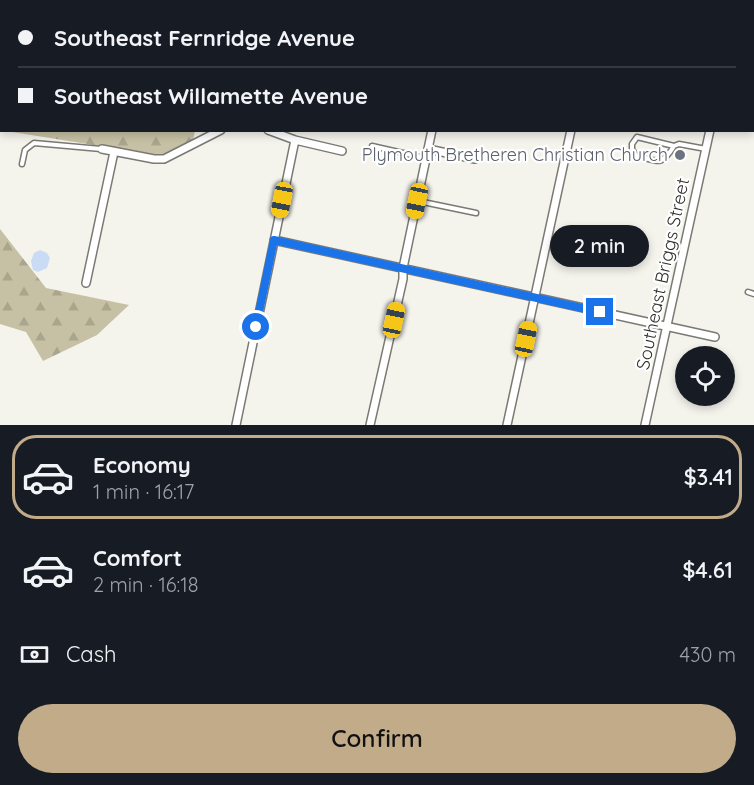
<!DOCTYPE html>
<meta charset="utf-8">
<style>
body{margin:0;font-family:Quicksand,sans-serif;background:#20242c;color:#f1f3f6;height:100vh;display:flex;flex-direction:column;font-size:22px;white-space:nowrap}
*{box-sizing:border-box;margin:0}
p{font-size:20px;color:#9ea1a6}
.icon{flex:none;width:33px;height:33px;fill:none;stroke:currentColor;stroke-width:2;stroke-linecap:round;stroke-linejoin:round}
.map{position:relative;height:425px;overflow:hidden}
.side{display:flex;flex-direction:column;background:#171b24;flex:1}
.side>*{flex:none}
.guide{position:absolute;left:0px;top:0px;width:754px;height:132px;box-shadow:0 3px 9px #0003;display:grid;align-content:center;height:132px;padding:0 18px;background:#171b24}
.controls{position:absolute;left:675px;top:346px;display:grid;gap:12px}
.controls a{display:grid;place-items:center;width:60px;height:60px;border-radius:50%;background:#171b24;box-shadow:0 3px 9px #0003;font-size:30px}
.end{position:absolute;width:27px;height:27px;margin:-14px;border:8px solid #1a73e8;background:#fff;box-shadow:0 0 0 3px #fff}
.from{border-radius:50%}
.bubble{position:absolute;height:42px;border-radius:21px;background:#171b24;box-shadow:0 3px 9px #0003;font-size:20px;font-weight:600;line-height:42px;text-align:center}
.car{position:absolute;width:18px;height:36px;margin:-18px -9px;border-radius:8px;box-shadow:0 0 4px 2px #0007;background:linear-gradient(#f5c518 24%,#345 0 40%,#f5c518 0 76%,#345 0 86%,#f5c518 0)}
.guide b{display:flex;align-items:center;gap:21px;height:57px;font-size:22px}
.guide b+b{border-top:2px solid #363941}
.guide i{width:15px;height:15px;background:#f1f3f6}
ul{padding:10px 0 0;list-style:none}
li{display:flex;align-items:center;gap:18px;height:84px;margin:0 12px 9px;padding:0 6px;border:3px solid transparent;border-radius:24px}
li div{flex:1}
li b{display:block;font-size:22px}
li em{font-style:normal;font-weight:600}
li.current{border-color:#c2ab88}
li>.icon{width:54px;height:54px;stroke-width:1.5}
.pay{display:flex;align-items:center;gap:15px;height:66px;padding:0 18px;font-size:22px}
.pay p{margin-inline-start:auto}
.action{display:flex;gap:12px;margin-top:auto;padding:12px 18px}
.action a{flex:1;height:69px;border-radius:36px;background:#c2ab88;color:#111;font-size:24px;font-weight:600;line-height:69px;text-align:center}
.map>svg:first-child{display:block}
.forest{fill:url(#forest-firs)}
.water{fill:#cadbf6}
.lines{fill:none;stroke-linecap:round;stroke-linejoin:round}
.lane-casing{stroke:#7a7973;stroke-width:7}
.street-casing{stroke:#7a7973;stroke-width:10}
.lane{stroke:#fff;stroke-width:4}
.street{stroke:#fff;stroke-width:7}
.route{stroke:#1a73e8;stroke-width:8}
.worship-dot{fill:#6b7280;stroke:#fff;stroke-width:2}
.labels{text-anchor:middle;stroke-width:4.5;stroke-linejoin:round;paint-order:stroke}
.worship-label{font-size:18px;fill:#5b616d;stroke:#fff;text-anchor:end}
.street-label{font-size:18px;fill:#2e2e2b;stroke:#fff}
</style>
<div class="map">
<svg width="754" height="425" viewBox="0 0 754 425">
<defs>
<pattern id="forest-firs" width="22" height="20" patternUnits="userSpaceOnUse" patternTransform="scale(1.5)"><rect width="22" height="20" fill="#c6c0a4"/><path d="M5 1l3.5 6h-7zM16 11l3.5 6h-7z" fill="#aaa58d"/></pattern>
</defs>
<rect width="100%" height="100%" fill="#f4f3ec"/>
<path class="forest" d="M1 89 2 130 195 131 193 140 162 156 0 130Z
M0 229 46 288 129 305 97 335 43 361 26 332 0 324Z"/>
<path class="water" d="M40 250 47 253 50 258 47 268 38 272 33 270 31 261 34 253Z"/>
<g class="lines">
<g class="lane-casing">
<path id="lane" d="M674 2 675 0
M726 2V0
M372 146 425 158
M674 146 637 137 632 144V149L636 156C659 161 661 167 674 146L679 144 706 149
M22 164 25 150 34 143 101 149
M418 201 476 213
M748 292 754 294"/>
</g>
<g class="street-casing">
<path id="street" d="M452 0 459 2
M180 2V0
M313 2 314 0
M381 2 382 0
M483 2V0
M605 2 606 0
M0 17H2
M753 70H754
M268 130 295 140 342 151
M102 149 154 159H164L221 130
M428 149 475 159
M274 240 715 337
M86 283 114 152
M236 425 295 140
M370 425 403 279V268L432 130
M507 425 571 130
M645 425 710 130"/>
</g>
<use href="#lane" class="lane"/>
<use href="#street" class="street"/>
</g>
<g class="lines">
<path class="route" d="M256 327 274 240 600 312"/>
</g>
<circle class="worship-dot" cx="680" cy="155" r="6"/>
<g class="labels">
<g class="worship-label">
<text x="668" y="161">Plymouth Bretheren Christian Church</text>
</g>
<g class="street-label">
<text transform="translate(663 274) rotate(-78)" y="6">Southeast Briggs Street</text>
</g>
</g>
</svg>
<div class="controls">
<a><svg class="icon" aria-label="locate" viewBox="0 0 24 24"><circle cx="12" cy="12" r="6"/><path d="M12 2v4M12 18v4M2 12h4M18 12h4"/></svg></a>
</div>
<i class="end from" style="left:256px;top:327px"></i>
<i class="end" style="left:600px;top:312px"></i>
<div class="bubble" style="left:550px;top:225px;width:99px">2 min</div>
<i class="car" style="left:282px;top:200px;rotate:191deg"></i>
<i class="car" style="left:417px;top:201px;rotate:192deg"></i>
<i class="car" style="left:394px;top:320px;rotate:12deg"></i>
<i class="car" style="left:526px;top:339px;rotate:12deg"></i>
<div class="guide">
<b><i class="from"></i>Southeast Fernridge Avenue</b>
<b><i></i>Southeast Willamette Avenue</b>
</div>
</div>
<section class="side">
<ul>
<li class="current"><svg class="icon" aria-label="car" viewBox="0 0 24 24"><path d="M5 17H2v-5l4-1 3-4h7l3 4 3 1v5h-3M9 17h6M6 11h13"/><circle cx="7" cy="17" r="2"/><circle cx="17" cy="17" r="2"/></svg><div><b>Economy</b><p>1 min · 16:17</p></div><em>$3.41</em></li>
<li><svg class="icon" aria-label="car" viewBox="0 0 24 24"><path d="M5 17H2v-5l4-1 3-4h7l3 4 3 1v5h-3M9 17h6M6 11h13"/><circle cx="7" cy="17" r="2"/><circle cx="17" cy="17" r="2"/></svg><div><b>Comfort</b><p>2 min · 16:18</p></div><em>$4.61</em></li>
</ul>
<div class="pay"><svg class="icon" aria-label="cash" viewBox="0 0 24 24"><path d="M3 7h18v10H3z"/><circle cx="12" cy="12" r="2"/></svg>Cash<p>430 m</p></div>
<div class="action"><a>Confirm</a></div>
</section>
